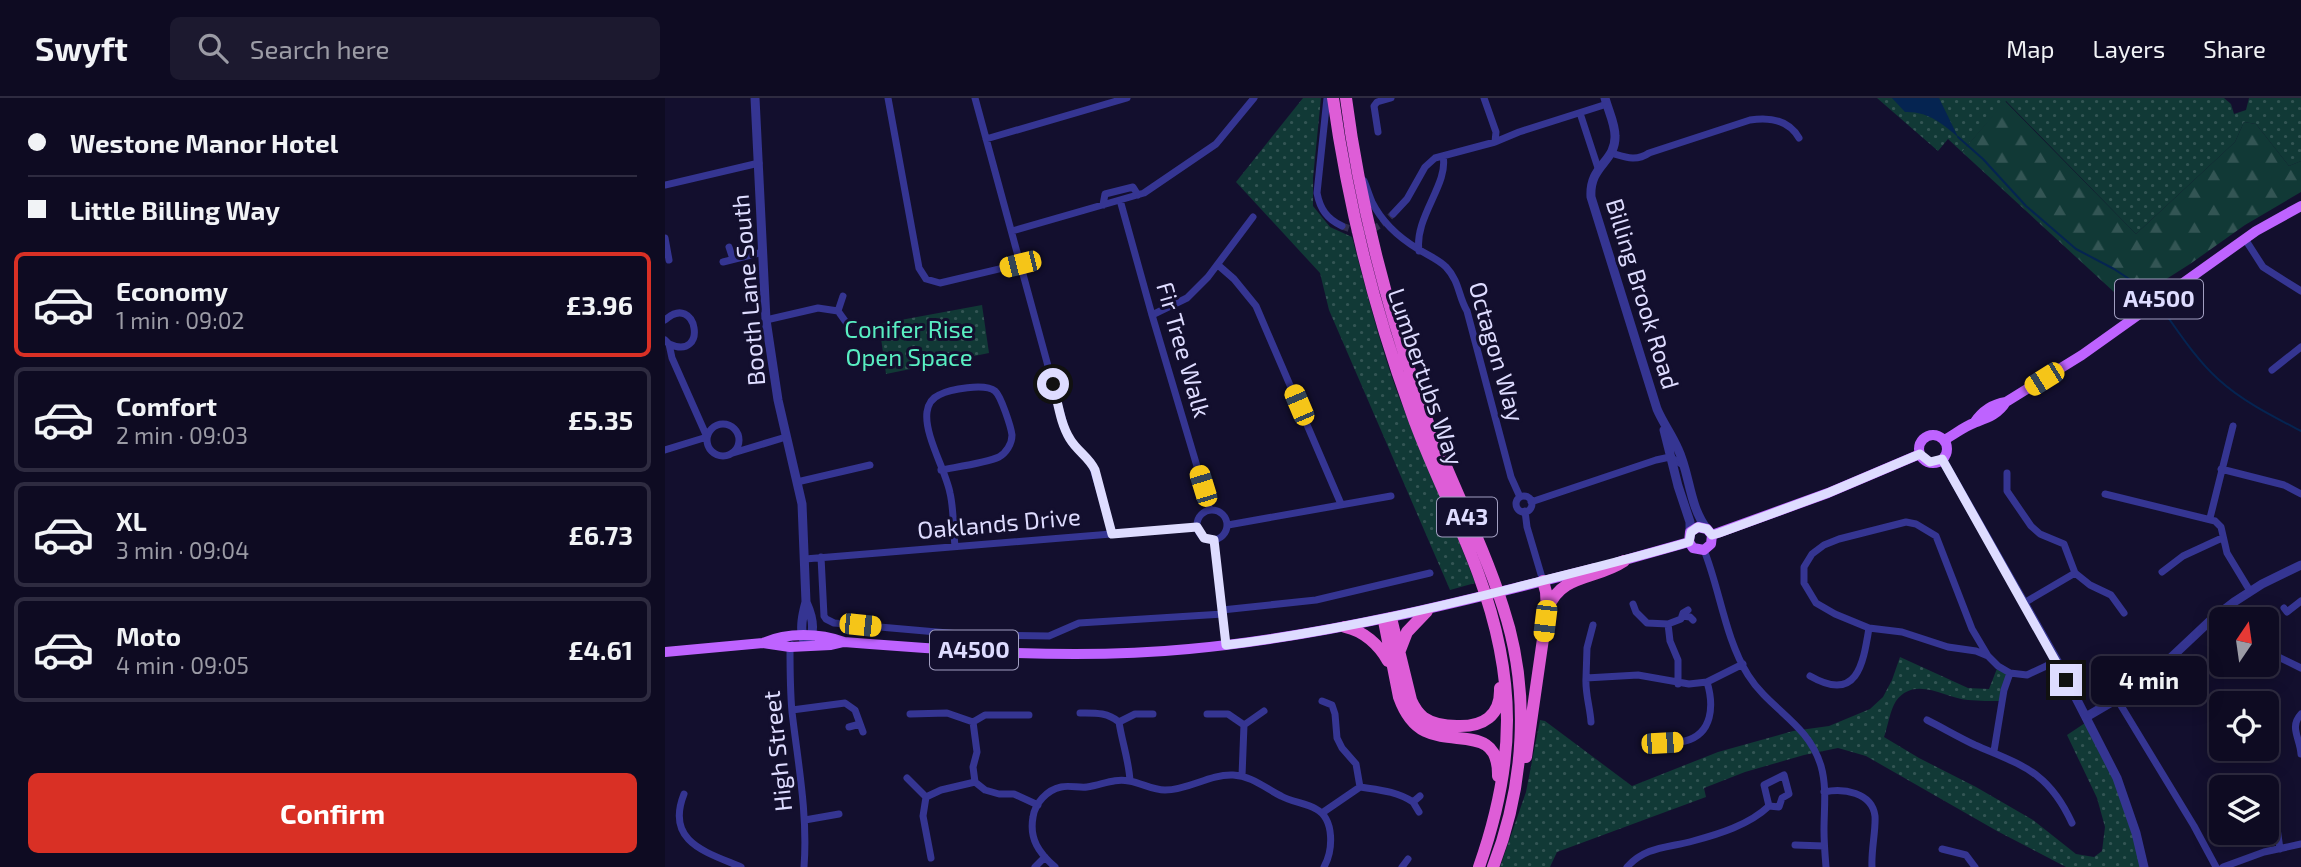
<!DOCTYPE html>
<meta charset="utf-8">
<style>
body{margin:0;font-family:"Exo 2",sans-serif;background:#1c192f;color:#f1f3f6;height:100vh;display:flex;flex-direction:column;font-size:26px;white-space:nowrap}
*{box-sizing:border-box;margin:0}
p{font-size:23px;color:#9b9ba5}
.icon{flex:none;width:38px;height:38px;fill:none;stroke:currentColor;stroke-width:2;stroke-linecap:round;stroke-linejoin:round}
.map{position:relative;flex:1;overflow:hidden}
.details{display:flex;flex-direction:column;background:#0e0b22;width:665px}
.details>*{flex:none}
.banner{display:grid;align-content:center;height:154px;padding:0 28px;background:#0e0b22}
.needle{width:46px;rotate:13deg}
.controls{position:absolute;left:1544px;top:509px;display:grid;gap:14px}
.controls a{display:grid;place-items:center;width:70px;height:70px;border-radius:10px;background:#0e0b22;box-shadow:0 4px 18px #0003,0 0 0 2px #2e2b40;font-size:35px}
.end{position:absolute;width:32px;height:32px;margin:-16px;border:9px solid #dedcff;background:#111;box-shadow:0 0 0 4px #111}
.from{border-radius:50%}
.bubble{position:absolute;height:49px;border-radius:10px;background:#0e0b22;box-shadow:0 4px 18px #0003,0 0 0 2px #2e2b40;font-size:23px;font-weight:700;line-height:49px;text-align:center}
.car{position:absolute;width:21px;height:42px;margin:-21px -10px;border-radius:9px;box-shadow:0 0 5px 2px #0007;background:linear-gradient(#f5c518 24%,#345 0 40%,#f5c518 0 76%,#345 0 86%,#f5c518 0)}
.banner b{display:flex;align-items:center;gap:24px;height:66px;font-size:26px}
.banner b+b{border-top:2px solid #2e2b40}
.banner i{width:18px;height:18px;background:#f1f3f6}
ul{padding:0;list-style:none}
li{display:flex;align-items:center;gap:21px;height:105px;margin:0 14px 10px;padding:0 14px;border:4px solid #2e2b40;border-radius:10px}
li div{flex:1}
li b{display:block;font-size:26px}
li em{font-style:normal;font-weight:700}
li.active{border-color:#d93025}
li>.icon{width:63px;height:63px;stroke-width:1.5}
.button{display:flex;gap:14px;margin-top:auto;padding:14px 28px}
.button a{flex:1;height:80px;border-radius:10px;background:#d93025;color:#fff;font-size:28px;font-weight:700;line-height:80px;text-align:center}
header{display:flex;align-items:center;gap:42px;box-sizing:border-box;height:98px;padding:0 35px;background:#0e0b22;border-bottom:2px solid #2e2b40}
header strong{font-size:33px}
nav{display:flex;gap:38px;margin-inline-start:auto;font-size:24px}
.search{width:490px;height:63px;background:#1c192f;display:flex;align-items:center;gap:18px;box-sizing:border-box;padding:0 24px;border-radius:10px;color:#9b9ba5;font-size:26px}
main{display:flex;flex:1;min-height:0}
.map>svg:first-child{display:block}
.grass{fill:url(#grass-dots)}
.forest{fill:url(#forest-firs)}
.water{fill:#052451}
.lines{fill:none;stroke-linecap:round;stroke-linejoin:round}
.stream{stroke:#052451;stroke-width:2}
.minor-tunnel{stroke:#312e4d;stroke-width:7;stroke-dasharray:7 3.5;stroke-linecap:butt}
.minor{stroke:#353592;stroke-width:7}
.tertiary{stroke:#353592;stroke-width:9}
.primary{stroke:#be63ff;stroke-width:10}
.trunk{stroke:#de5dd7;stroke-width:12}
.route{stroke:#dedcff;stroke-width:9}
.labels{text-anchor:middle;stroke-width:6;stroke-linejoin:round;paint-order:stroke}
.shield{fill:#130f2e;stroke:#a19ec0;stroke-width:2}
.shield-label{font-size:23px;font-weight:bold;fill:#dedcff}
.street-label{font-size:24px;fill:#dedcff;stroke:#130f2e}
.park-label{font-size:24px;fill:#59eec2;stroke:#130f2e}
</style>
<header>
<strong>Swyft</strong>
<div class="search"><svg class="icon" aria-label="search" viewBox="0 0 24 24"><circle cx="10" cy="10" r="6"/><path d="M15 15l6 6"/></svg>Search here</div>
<nav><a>Map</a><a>Layers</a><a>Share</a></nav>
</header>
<main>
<section class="details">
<div class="banner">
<b><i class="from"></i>Westone Manor Hotel</b>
<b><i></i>Little Billing Way</b>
</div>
<ul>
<li class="active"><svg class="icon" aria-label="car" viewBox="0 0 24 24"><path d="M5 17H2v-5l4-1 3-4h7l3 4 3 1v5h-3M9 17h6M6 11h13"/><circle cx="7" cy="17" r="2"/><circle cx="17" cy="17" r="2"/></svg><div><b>Economy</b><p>1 min · 09:02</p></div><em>£3.96</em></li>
<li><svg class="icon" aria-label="car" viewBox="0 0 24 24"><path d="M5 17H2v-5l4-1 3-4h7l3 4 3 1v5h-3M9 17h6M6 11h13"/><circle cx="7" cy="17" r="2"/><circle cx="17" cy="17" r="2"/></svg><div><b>Comfort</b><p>2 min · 09:03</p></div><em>£5.35</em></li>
<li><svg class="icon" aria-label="car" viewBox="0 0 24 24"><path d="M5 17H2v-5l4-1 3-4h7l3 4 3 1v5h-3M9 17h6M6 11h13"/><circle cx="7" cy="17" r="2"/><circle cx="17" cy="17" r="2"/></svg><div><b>XL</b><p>3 min · 09:04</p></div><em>£6.73</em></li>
<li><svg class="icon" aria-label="car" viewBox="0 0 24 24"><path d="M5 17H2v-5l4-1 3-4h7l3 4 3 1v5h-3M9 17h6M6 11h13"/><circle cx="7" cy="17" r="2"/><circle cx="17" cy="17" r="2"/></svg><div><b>Moto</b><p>4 min · 09:05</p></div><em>£4.61</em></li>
</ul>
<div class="button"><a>Confirm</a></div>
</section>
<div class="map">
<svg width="1636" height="769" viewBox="0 0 1636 769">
<defs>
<pattern id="grass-dots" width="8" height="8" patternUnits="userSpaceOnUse" patternTransform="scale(1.75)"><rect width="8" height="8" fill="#113936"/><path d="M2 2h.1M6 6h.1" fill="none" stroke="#335554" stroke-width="1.8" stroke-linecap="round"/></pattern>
<pattern id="forest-firs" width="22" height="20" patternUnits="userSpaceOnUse" patternTransform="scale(1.75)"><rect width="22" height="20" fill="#113936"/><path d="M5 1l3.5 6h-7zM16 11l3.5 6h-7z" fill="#335554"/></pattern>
</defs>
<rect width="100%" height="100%" fill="#130f2e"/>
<path class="grass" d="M638 0H656L648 80V108L665 129 687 139C703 199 718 260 741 317 764 373 789 428 810 485L785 492 664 212 655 175 571 84Z
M1212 0H1559L1566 6 1569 16 1581 12 1584 0H1636V63L1624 68 1591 26 1579 24 1570 44 1471 136 1341 3 1297 54 1283 41 1273 53Z
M317 207 324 255 221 276 214 226Z
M1235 559 1303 590 1324 591 1333 568 1345 575 1337 603C1326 603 1314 603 1303 602 1280 600 1250 577 1231 603 1225 612 1223 628 1219 639L1254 660 1311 689 1368 722 1411 756 1429 759 1437 753 1440 729 1432 700 1402 637 1423 623 1452 680 1479 769H1401L1332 733 1201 658 1173 650 1139 657 1080 674 1039 690 1041 699 892 754 885 769H835L861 694 875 622 880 623 967 688 1053 654 1128 633 1164 628 1205 611 1218 599 1227 582Z"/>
<path class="forest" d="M1340 3 1471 136 1570 44 1579 24 1591 26 1624 68 1636 63V94L1580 127 1525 166 1462 206 1297 54Z"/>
<path class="water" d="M1227 0H1274L1293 39C1277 25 1262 13 1240 14Z"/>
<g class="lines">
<path class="stream" d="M1293 39 1318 61 1361 108 1411 151 1449 171 1487 196 1490 201
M1495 208C1513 233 1530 260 1553 281 1577 303 1607 318 1636 333"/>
<path class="minor-tunnel" d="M677 128C701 137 710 133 728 116"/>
<path class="minor" d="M223 0 254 170 261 181 275 185 355 166
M310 0 401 334 407 345 426 364 448 436
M662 0 652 95C655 111 662 121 677 128
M819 0 831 34 830 44
M915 15 933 70
M713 34 709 8 712 4 726 0
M321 41 462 0
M946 55C960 59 971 64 984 55L1085 22C1104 19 1123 21 1134 40
M699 83C702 90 704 97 707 104 717 124 733 139 753 151 762 157 773 161 781 169 795 184 793 198 802 213L846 379 855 399
M0 87 94 65
M455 102 487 217 545 412
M438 107 440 96 468 89 473 97
M728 116 742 101 760 69 770 60 830 44 854 34 942 6
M347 133 479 95 551 46 589 0
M0 140 4 162
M1580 141 1598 169 1636 193
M64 149 68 161
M754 153C749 119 784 86 778 58
M58 164 98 154
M553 167 569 181 591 208 676 406
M178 198 173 213 183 227
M487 217 522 200 543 179 588 119
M0 222C32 193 44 264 4 246
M101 222 153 210 173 213
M0 242 4 246 7 260 42 339 0 352
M1607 272 1636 249
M42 342a16 16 0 1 1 32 0a16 16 0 1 1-32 0Z
M68 355 121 339
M1556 371 1619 387 1636 396
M276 372C291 369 321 365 334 359 341 355 347 346 347 337 346 329 336 298 330 293 320 285 285 291 274 297 267 300 263 307 262 314 259 337 281 373 285 395 289 412 288 431 290 448
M1342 375V393L1366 428 1375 436 1399 446 1410 475 1359 505
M132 384 205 367
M1440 396 1550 423 1556 429 1562 455 1585 493
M851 406a8 8 0 1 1 16 0a8 8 0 1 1-16 0Z
M866 404 991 362 1005 359 1018 367
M532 427a15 15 0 1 1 30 0a15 15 0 1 1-30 0Z
M860 413 862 429 878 483
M1545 420 1568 328
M563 427 726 398
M549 442 561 547
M1039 452C1055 492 1060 540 1083 577 1105 612 1143 625 1156 668 1162 689 1159 711 1159 732 1159 744 1160 757 1161 769
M156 459 159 518 161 521 169 525 306 537 384 538 414 525 558 516
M140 461 532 429
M1497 474 1518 458 1557 440
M1410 475 1425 487 1446 497 1459 515
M968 506 971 514 982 525 1003 526 1005 543 1013 562V586
M1619 510 1622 514 1636 503
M557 512 651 502 765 475
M1017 518 1025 519 1028 522
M1547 521 1556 531
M1003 526 1016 521 1018 515 1023 512
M928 527 922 550 921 580 973 577 1024 586 1042 584 1078 566
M127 547 125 549C125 571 125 592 127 614 133 665 143 717 139 769
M1601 553 1636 570
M1323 558 1307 531 1271 438 1251 426 1241 424 1174 441 1159 447 1147 456 1139 469V485L1151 505 1170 516 1204 530 1237 534 1283 549 1311 553 1323 558 1333 568 1345 575 1362 577 1392 563
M1145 578C1192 605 1198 567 1204 530
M921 580C920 595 925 609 926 624
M1452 601 1529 728 1551 769
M657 603 667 607 670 616 672 640 677 650 691 666 695 689 657 715
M127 612 180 605 190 612 198 634
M415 615C430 615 442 614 454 624 457 644 464 663 465 683
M245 616 282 615 308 624 312 654 308 669 310 684
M542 616H563L579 627 577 678
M1262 622C1278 630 1293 639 1310 647 1358 668 1383 673 1407 725
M308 624 320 617H364
M454 624 470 616H488
M579 627 599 613
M184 629 195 626
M980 646C993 645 1007 646 1020 643 1048 636 1049 607 1042 584
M1329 653 1339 592 1345 575
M1636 656C1635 640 1624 629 1636 616
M1119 677 1124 696 1117 700 1114 709 1104 708 1099 687Z
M242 680 261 699
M695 689C714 692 731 693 748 704L755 698
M1159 694C1178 690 1207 694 1210 718 1211 732 1206 752 1207 769
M19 696C0 744 41 754 76 769
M748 704 754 714
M1610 716 1615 751
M140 722 174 716
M1130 747 1159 748
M1277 751 1301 757 1310 769
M266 760 258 718 261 699 276 692 310 684 320 692 334 696H349L373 707
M370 769 380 759
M390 769C374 755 364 741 368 719 370 705 382 692 396 689 404 687 414 690 422 689 437 687 449 680 464 683 477 685 487 692 500 692 524 692 544 676 568 677 587 678 600 690 616 698 627 704 641 705 651 711 670 721 668 753 659 769
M737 769 743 761
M962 769C981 748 1003 750 1028 743 1054 736 1084 727 1104 708
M1558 769 1599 754 1636 746"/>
<path class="tertiary" d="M90 0 101 222 113 302 137 406 141 504C138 515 134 531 139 543
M940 0C943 12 950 25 950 38 951 64 924 67 926 99L992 311C998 325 1007 337 1013 351 1025 376 1024 408 1042 431
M999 332 1013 388 1025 424V434
M1277 361 1392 563 1452 680 1471 735 1479 769
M141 504C146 515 151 531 144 542
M1421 619 1479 585 1547 521 1569 504 1597 486 1636 467"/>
<path class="primary" d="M1309 325C1317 313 1327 306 1341 304L1417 257 1591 133 1636 108
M1254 351a14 14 0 1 1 28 0a14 14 0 1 1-28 0Z
M1279 342C1289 337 1298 329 1309 325 1322 320 1333 317 1341 304
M1047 437 1163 395 1255 356
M1024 444 1028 450 1039 452 1046 446 1047 437
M1024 444 1025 434 1033 429 1042 431 1047 437
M953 464 1024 444
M98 545C122 534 155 535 179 544 293 553 410 562 524 551 662 538 796 504 930 470
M0 554 98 545 125 549 166 547 179 544"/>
<path class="trunk" d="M668 0C683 107 709 211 746 313 765 368 793 420 813 475 852 580 851 664 814 769
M681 0C694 102 720 201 753 298 778 370 815 437 838 509 866 593 860 687 828 769
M883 510C897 475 931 482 959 463
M726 520 746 602C749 609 753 615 759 620 769 627 781 628 792 628 818 629 836 618 835 590
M719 523 734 599C739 613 746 626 760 633 790 648 834 627 833 678
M680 529C699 533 714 547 723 563
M735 552 742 534 762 513
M861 659 882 513 881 494 878 483"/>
</g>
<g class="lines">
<path class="route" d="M388 286C393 304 395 325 405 341 412 353 424 359 430 372L447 436 532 429 539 440 549 442 561 547C659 535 753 514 849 490 907 475 966 461 1024 444L1026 434 1033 429 1042 431 1047 437 1054 435 1163 395 1255 356 1265 364 1277 361 1401 582"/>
</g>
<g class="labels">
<g class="shield">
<rect x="1450" y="181.5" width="88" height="39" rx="5"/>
<rect x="772" y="399.5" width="60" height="39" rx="5"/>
<rect x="265" y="532.5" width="88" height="39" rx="5"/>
</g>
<g class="shield-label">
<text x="1494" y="209">A4500</text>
<text x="802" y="427">A43</text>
<text x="309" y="560">A4500</text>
</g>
<g class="street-label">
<text transform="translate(84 192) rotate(-95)" y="8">Booth Lane South</text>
<text transform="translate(977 196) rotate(73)" y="8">Billing Brook Road</text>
<text transform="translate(518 252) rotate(74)" y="8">Fir Tree Walk</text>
<text transform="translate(831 254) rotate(74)" y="8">Octagon Way</text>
<text transform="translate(760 279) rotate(71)" y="8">Lumbertubs Way</text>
<text transform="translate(334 426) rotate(-5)" y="8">Oaklands Drive</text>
<text transform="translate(113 653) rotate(-96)" y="8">High Street</text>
</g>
<g class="park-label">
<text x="244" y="240">Conifer Rise<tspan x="244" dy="28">Open Space</tspan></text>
</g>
</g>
</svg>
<div class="controls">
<a><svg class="needle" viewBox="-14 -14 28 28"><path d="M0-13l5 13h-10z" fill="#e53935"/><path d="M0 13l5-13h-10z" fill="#9b9ba5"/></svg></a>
<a><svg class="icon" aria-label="locate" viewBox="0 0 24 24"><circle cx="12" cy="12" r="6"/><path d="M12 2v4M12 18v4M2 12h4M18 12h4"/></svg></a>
<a><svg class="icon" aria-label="layers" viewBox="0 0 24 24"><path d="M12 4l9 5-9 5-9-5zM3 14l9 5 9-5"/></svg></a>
</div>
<i class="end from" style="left:388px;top:286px"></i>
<i class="end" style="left:1401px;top:582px"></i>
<div class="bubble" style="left:1426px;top:558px;width:116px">4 min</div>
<i class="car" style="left:355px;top:166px;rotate:256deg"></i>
<i class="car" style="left:1379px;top:281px;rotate:238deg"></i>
<i class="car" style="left:634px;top:307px;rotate:337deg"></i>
<i class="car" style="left:538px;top:388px;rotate:343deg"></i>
<i class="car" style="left:880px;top:523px;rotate:187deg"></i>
<i class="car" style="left:195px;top:527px;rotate:96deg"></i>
<i class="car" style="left:997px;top:645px;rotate:87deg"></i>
</div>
</main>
